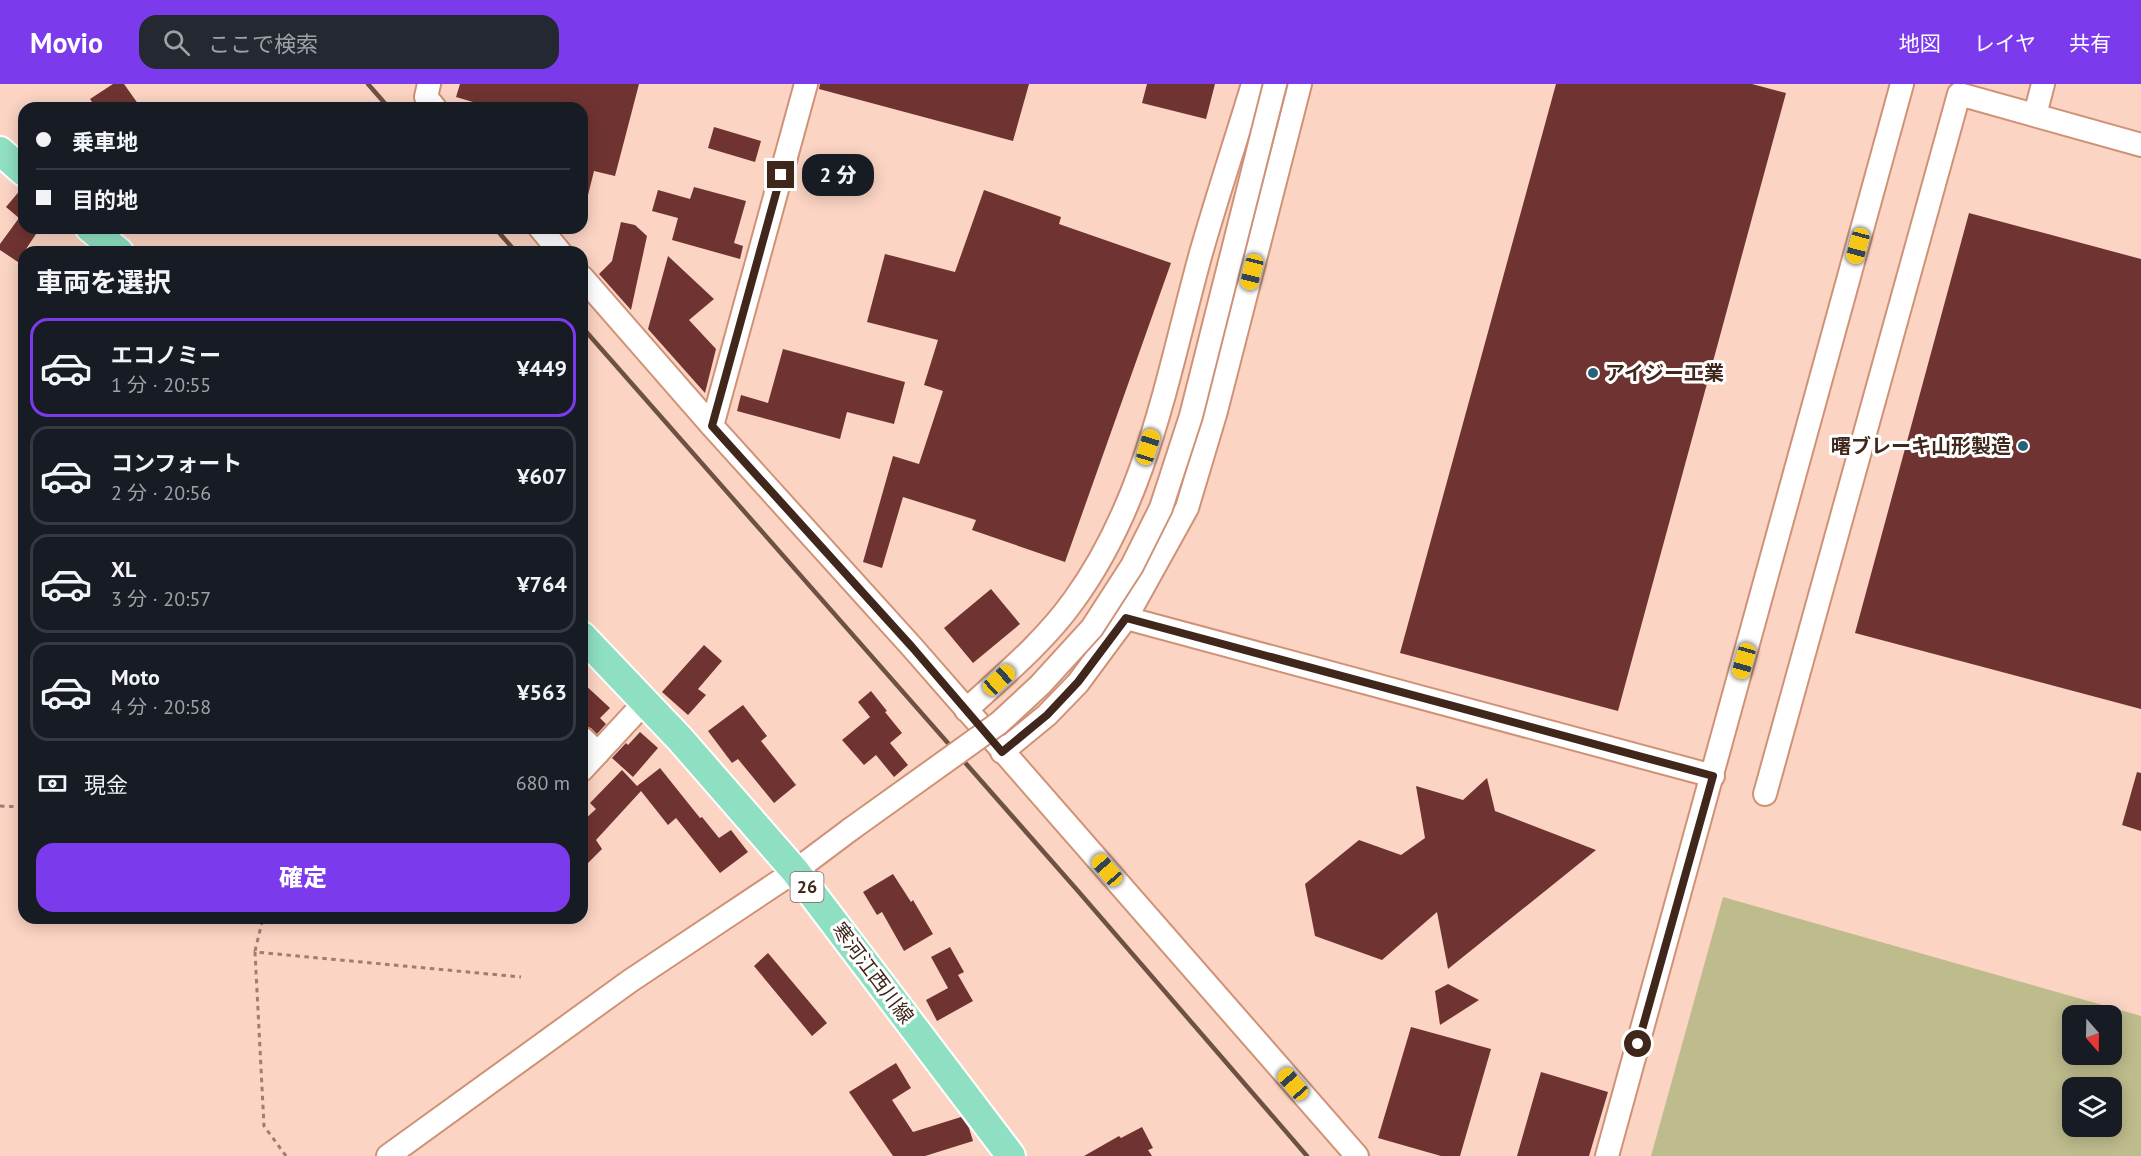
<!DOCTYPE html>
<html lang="ja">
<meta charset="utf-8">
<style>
body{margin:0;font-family:"PT Sans","Noto Sans JP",sans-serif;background:#242831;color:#f1f3f6;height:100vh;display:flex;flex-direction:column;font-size:22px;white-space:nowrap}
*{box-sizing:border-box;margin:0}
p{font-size:20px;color:#9ea1a6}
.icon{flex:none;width:33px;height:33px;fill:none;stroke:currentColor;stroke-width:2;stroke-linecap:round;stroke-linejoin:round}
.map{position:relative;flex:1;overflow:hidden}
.sheet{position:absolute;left:18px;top:162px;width:570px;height:678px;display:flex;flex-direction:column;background:#171b24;border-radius:18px;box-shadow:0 3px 15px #0003}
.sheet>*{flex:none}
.top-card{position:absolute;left:18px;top:18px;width:570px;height:132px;border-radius:18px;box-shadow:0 3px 15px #0003;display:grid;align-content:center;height:132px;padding:0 18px;background:#171b24}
.needle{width:39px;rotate:160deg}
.tools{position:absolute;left:2062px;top:921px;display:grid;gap:12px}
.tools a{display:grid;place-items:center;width:60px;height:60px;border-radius:12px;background:#171b24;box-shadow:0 3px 15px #0003;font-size:30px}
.end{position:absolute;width:27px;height:27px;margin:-14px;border:8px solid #40271c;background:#fff;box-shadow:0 0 0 3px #fff}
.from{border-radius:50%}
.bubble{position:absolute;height:42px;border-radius:18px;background:#171b24;box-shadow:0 3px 15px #0003;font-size:20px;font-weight:800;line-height:42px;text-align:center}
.car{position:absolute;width:18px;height:36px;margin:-18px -9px;border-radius:8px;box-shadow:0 0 4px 2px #0007;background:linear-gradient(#f5c518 24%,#345 0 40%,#f5c518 0 76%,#345 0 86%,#f5c518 0)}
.top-card b{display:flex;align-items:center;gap:21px;height:57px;font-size:22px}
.top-card b+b{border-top:2px solid #363941}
.top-card i{width:15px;height:15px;background:#f1f3f6}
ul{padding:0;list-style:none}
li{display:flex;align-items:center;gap:18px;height:99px;margin:0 12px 9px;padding:0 6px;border:3px solid #363941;border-radius:18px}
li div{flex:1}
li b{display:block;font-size:22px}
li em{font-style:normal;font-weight:800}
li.selected{border-color:#7c3aed}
li>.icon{width:54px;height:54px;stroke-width:1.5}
h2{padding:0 18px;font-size:27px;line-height:72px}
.pay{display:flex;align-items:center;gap:15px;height:66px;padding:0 18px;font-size:22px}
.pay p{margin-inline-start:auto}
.primary-button{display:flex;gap:12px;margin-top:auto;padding:12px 18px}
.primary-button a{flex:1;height:69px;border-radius:18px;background:#7c3aed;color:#fff;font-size:24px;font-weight:800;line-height:69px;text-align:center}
header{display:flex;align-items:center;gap:36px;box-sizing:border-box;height:84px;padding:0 30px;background:#7c3aed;color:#fff}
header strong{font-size:28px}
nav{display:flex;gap:33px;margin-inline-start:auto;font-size:21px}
.search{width:420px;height:54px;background:#242831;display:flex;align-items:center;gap:15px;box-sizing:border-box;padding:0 21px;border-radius:18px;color:#9ea1a6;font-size:22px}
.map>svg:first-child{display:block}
.green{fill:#bebb8c;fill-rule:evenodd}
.building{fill:#6f3431}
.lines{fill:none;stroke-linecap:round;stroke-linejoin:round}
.minor-casing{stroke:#cf9276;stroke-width:26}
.major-casing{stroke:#fff;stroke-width:32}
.path{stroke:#9e7e70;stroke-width:3;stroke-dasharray:4.5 4.5;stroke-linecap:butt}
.minor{stroke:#fff;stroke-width:22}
.major{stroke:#8fdfc2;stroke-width:28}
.rail{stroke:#6d5144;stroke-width:4.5}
.minor-bridge-casing{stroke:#cf9276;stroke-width:26;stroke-linecap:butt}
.minor-bridge{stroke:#fff;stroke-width:22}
.route{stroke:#40271c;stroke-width:8}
.poi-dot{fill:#256379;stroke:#fff;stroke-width:2}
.labels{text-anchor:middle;stroke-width:6;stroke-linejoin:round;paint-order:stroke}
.shield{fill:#fff;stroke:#796860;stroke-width:1.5}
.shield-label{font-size:18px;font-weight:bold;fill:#40271c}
.poi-label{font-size:20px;font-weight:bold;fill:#40271c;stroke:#fff;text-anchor:start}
.street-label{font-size:20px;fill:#40271c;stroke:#fff}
</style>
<header>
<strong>Movio</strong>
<div class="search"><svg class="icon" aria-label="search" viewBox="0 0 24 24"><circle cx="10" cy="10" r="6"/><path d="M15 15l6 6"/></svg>ここで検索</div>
<nav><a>地図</a><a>レイヤ</a><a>共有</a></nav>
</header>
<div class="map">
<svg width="2141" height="1072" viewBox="0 0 2141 1072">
<rect width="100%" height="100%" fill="#fbd4c3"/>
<path class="green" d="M1723 813 2141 932V1072H1651ZM2073 932H2112V970H2073ZM2073 1004H2112V1042H2073Z"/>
<path class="building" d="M113 0H124L141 24H96L90 15Z
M460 0H639L615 92 594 87 587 115 582 114V24H472L473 18 456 13Z
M820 0H1029L1013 57 819 5Z
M1147 0H1215L1206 35 1142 19Z
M1556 0H1752L1786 9 1618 627 1400 569Z
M714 43 761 57 755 78 708 64Z
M694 103 746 117 734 159 743 162 740 175 672 156 678 134 652 127 658 106 690 115Z
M22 104H24V144H40L24 168V182L0 166V160L19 134 6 123Z
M984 106 1061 133 1059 140 1171 179 1065 478 972 446 976 436 903 413 882 484 863 478 893 372 919 380 943 307 924 301 938 256 867 238 885 170 955 188Z
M1969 129 2141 175V625L1855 549Z
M621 138 635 141 647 152 631 226 599 190 612 177Z
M668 172 714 215 689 236 716 265 705 309 648 245Z
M783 265 905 298 894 340 847 328 840 355 737 327 741 311 768 319Z
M991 505 1020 540 973 579 944 544Z
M704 561 722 577 698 605 706 611 688 631 662 608Z
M582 598 610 624 600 634 606 640 597 650 591 644 582 641Z
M871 607 887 627 885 628 902 649 890 659 908 681 894 693 876 671 864 681 842 656 870 633 858 618Z
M743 621 767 652 761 657 796 701 774 719 738 675 732 679 708 647Z
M640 648 658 664 633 693 612 674 626 659 628 661Z
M660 684 700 734 702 733 719 754 731 746 748 768 720 789 676 734 668 741 641 707 596 756 602 765 582 785V738L596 725 590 719 622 686 637 702Z
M2137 688 2141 689V747L2122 741Z
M1487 694 1495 727 1596 766 1448 885 1437 828 1382 876 1315 852 1305 800 1359 756 1401 771 1425 754 1416 702 1463 716Z
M893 790 911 818 913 816 933 850 904 867 882 828 877 831 863 808Z
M950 863 964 888 958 891 973 917 937 937 926 916 948 904 931 873Z
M768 869 827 939 812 952 754 882Z
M1448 900 1479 916 1440 941 1435 907Z
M1411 943 1491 965 1460 1072H1441L1378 1054Z
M896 979 911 1004 892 1016 913 1048 961 1033 969 1044 973 1057 925 1072H893L849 1008Z
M1541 988 1608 1008 1589 1072H1517Z
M1142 1043 1153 1064 1148 1066 1152 1072H1084L1119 1052 1121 1054Z"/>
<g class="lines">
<g class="minor-casing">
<path id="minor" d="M429 0 426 13 435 24
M2035 31 2043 0
M540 144 560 168
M582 193 712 342 912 563 1357 1072
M712 342 806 0
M1126 534 1713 692
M966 626C1004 591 1044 558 1074 516 1148 414 1168 288 1201 169 1217 113 1236 56 1253 0
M582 654 598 669
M1002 668 1047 631 1078 599 1126 534 1187 424 1216 327 1300 0
M582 686 645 618
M1765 710 1959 10 2141 61
M388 1072 630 897 795 787 851 745
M1607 1072 1902 0"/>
</g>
<g class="major-casing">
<path id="major" d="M0 67 24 88
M90 144 119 168
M582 552 680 655 795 787 1011 1072"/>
</g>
<path class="path" d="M0 722 24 723
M255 867 263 834
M286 1072 264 1042 255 868 521 893"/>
<use href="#minor" class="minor"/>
<use href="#major" class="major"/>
<path class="rail" d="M368 0 389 24
M495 144 516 168
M582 243 1078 807 1307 1072"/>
<g class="minor-bridge-casing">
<path id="minor-bridge" d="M851 745 999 639 1040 601 1092 544 1132 482 1161 424 1191 332 1275 0"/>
</g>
<use href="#minor-bridge" class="minor-bridge"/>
</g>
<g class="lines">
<path class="route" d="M781 91 712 342 912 563 1002 668 1047 631 1078 598 1126 534 1713 692 1638 960"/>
</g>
<g class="poi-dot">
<circle cx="1593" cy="289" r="6"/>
<circle cx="2023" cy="362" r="6"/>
</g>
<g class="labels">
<rect class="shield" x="790.5" y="788" width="33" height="30" rx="4.5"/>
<g class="shield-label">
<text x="807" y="809">26</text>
</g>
<g class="poi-label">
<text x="1605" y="296">アイジー工業</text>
<text x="2011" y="369" text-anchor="end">曙ブレーキ山形製造</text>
</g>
<g class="street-label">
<text transform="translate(873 889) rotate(53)" y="7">寒河江西川線</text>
</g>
</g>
</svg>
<div class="tools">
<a><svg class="needle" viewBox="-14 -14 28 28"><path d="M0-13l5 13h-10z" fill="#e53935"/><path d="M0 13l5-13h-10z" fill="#9ea1a6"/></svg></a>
<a><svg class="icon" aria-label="layers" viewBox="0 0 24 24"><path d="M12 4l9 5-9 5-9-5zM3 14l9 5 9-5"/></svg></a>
</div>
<i class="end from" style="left:1638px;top:960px"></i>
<i class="end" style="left:781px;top:91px"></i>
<div class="bubble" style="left:802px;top:70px;width:72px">2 分</div>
<i class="car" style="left:1858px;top:162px;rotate:195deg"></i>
<i class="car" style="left:1252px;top:188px;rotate:194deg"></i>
<i class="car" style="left:1148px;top:363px;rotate:17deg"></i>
<i class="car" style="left:1744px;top:577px;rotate:196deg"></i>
<i class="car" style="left:999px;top:596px;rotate:48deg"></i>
<i class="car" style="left:1107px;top:786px;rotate:319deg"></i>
<i class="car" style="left:1293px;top:1000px;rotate:319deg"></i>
<div class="top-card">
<b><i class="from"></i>乗車地</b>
<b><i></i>目的地</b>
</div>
<section class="sheet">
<h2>車両を選択</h2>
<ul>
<li class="selected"><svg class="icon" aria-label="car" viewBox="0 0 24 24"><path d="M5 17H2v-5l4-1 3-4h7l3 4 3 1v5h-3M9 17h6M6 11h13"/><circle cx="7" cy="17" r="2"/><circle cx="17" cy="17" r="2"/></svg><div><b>エコノミー</b><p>1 分 · 20:55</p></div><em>¥449</em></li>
<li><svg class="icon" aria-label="car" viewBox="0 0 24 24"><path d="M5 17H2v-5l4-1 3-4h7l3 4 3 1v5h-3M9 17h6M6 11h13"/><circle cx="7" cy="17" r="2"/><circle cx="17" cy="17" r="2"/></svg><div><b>コンフォート</b><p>2 分 · 20:56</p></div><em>¥607</em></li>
<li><svg class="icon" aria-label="car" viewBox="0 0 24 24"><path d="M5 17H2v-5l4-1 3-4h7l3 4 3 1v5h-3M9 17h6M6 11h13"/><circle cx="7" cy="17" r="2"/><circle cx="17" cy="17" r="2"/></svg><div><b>XL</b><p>3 分 · 20:57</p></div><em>¥764</em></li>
<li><svg class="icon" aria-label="car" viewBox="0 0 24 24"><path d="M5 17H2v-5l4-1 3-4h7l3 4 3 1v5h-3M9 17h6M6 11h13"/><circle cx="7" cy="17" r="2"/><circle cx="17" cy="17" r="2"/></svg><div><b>Moto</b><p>4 分 · 20:58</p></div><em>¥563</em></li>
</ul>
<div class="pay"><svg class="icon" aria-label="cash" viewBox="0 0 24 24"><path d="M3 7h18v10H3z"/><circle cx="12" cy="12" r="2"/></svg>現金<p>680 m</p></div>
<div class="primary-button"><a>確定</a></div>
</section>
</div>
